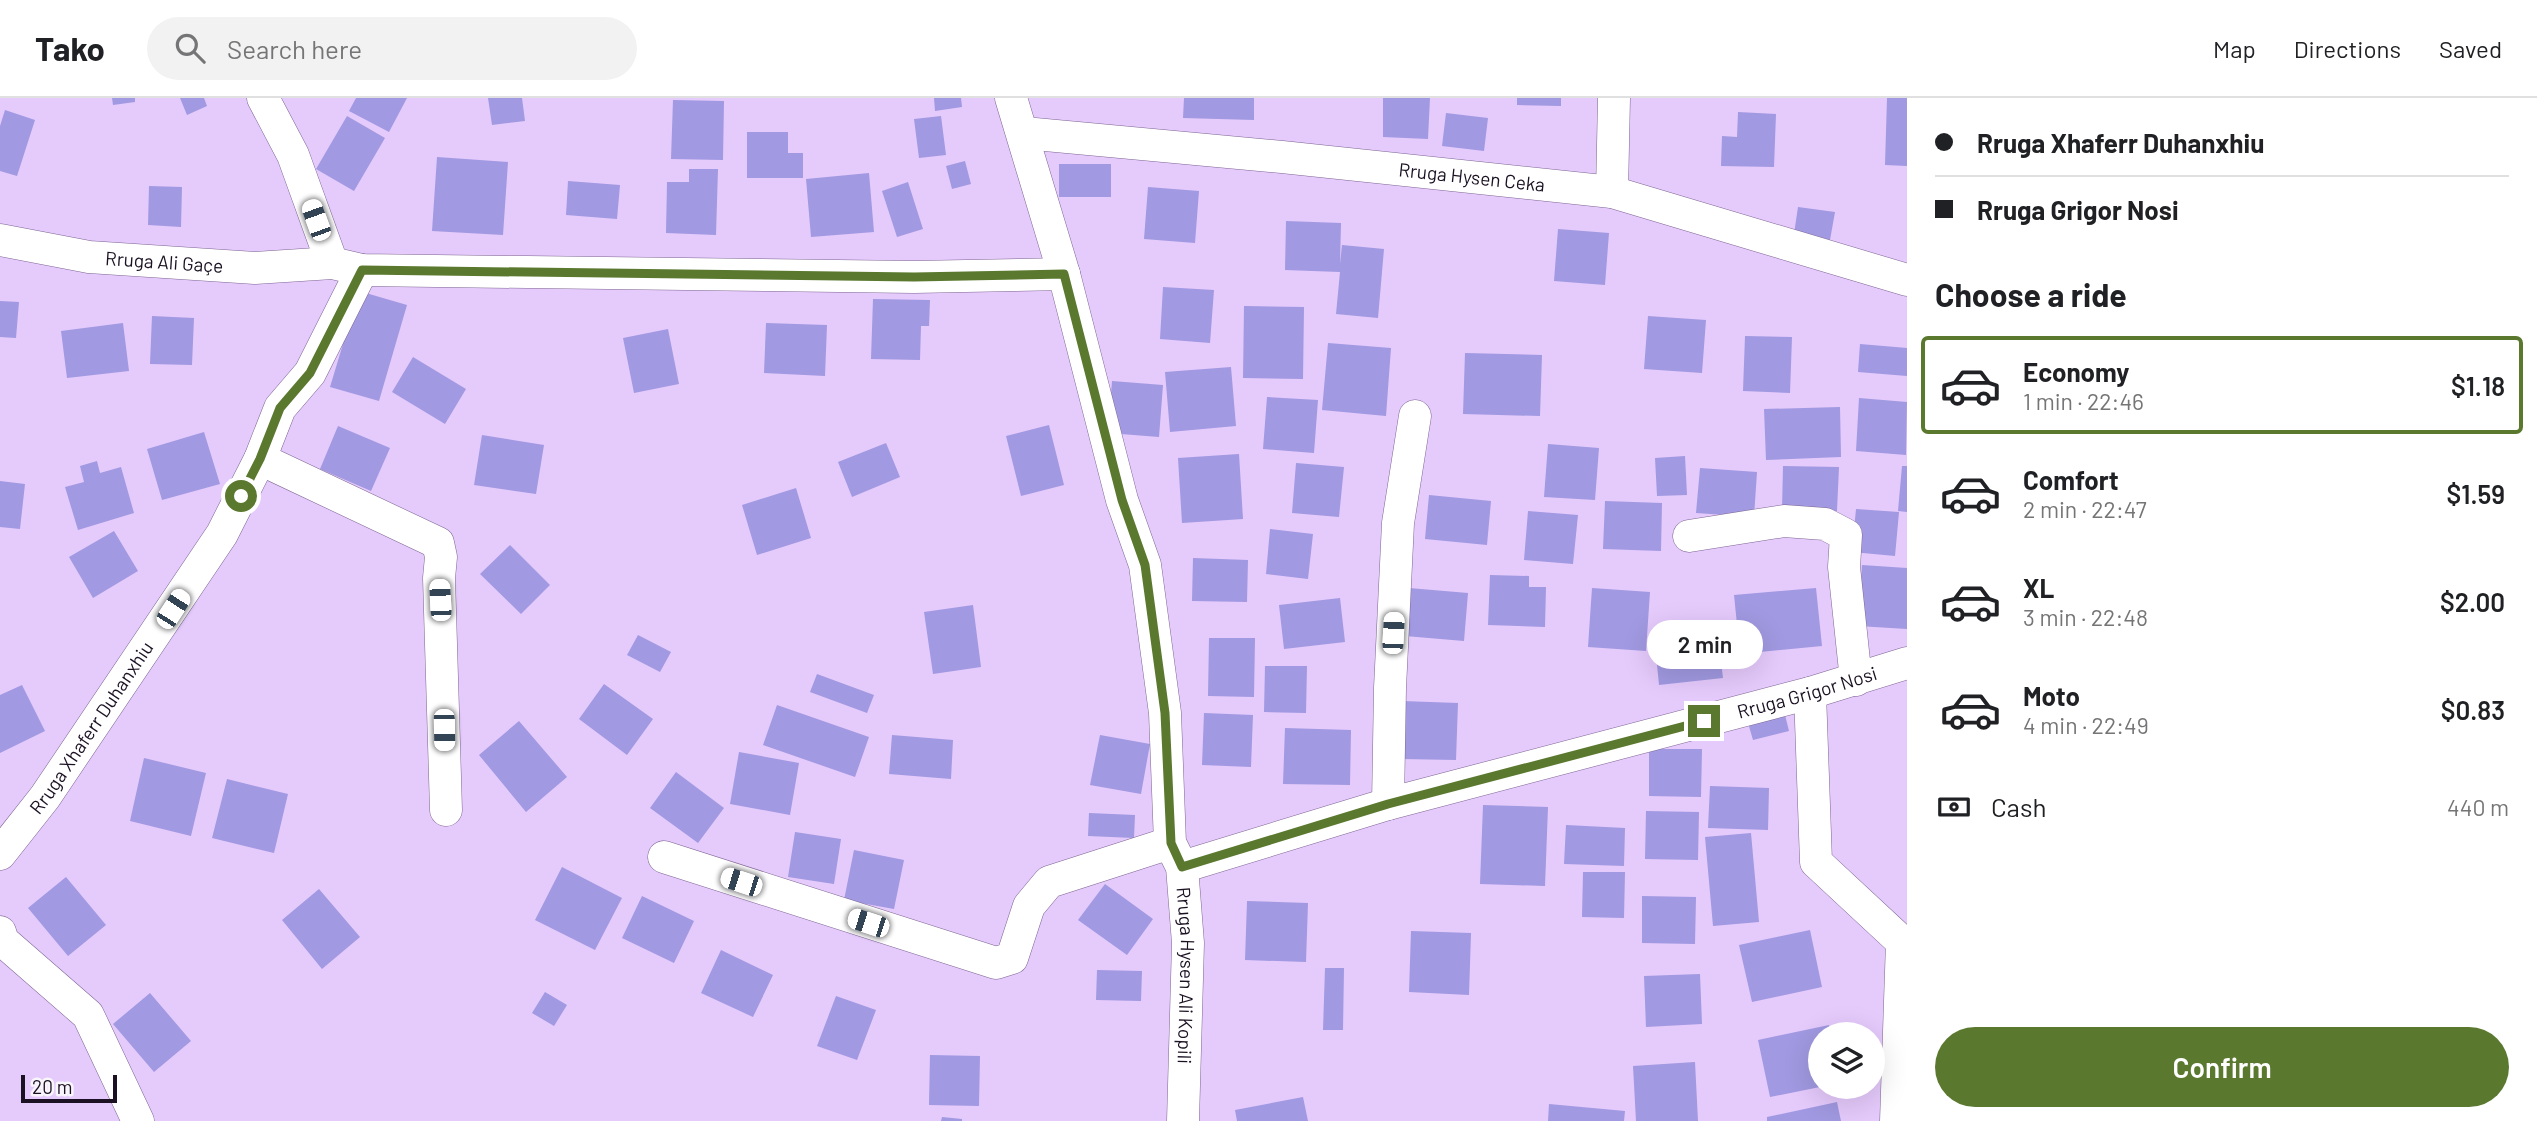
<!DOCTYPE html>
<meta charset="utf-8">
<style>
body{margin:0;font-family:Barlow,sans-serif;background:#f2f2f2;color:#202124;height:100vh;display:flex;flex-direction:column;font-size:26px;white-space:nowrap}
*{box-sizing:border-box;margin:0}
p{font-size:23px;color:#757577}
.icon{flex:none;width:38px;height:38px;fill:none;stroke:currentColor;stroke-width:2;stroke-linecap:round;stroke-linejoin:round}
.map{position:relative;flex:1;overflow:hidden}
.panel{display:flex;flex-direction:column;background:#fff;width:630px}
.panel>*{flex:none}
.hud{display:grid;align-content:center;height:154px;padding:0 28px;background:#fff}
.fabs{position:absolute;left:1808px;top:924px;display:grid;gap:14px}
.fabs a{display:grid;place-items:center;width:77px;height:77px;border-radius:50%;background:#fff;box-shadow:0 7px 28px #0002;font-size:35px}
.scale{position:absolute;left:21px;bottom:18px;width:96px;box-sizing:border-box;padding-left:7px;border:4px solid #1b1123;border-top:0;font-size:19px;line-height:24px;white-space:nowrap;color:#1b1123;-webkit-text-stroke:5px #f9f6fb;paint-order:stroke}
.end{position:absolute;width:32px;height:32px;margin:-16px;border:9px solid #5a792f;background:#fff;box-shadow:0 0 0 4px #fff}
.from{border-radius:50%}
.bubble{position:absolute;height:49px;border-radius:24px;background:#fff;box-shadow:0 7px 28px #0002;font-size:23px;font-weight:600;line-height:49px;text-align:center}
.car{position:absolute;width:21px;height:42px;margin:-21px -10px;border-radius:9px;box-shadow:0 0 5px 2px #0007;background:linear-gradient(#fff 24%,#345 0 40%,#fff 0 76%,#345 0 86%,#fff 0)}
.hud b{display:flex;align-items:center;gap:24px;height:66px;font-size:26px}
.hud b+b{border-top:2px solid #e0e0e0}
.hud i{width:18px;height:18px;background:#202124}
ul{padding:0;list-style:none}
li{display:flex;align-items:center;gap:21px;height:98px;margin:0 14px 10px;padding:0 14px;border:4px solid transparent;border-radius:7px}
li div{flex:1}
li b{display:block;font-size:26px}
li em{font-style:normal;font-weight:600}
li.on{border-color:#5a792f}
li>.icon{width:63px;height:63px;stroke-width:1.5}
h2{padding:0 28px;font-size:32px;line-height:84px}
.pay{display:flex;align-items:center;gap:18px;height:77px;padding:0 28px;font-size:26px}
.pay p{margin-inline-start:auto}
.primary-button{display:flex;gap:14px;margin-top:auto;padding:14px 28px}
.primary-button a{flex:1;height:80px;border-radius:42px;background:#5a792f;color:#fff;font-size:28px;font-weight:600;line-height:80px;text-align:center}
header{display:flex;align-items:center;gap:42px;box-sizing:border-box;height:98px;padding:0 35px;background:#fff;border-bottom:2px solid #e0e0e0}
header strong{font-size:33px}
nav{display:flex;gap:38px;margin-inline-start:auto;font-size:24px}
.search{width:490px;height:63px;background:#f2f2f2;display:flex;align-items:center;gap:18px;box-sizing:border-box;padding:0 24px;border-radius:38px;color:#757577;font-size:26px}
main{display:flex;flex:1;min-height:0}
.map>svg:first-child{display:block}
.building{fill:#a199e1}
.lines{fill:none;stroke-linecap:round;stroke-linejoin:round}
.minor-casing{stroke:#7e6592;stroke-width:33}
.minor{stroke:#fff;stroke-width:32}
.route{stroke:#5a792f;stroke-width:9}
.labels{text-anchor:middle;stroke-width:5;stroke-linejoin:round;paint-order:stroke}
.street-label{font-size:19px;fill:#1b1123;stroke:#f9f6fb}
</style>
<header>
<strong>Tako</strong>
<div class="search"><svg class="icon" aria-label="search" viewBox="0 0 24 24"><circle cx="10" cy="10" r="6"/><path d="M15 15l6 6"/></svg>Search here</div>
<nav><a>Map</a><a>Directions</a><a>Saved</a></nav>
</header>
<main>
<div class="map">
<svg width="1907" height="1023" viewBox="0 0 1907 1023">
<rect width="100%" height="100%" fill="#e5cafc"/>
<path class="building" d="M112 0H135V4L113 7Z
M180 0H204L207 8 187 17Z
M356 0H407L389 34 349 13Z
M488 0H522L525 23 492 27Z
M934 0H961L962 9 935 13Z
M1184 0H1254V22L1183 20Z
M1383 0H1430L1428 41 1383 39Z
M1517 0H1561V8L1517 7Z
M1887 0H1907V68L1885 67Z
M673 2 724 3 723 62 671 61Z
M5 12 35 22 17 78 0 73V28Z
M1738 14 1776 16 1774 69 1721 68 1722 38 1737 39Z
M1446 15 1488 20 1484 53 1442 48Z
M347 18 385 40 354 93 316 71Z
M941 18 946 57 919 60 914 21Z
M747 34H788V55H803V80H747Z
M437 59 508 64 503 137 432 133Z
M965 63 971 86 952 91 946 68Z
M1059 66H1111V99H1059Z
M689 71H718L716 137 666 135 667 84H689Z
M869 75 874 134 811 139 806 81Z
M568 83 620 87 617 121 566 117Z
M908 84 923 131 897 139 882 93Z
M149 88 182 89 181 129 148 127Z
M1148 89 1199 93 1195 145 1144 141Z
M1798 109 1835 114 1830 142 1794 136Z
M1286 123 1341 125 1340 166 1342 147 1384 151 1378 220 1336 216 1340 174 1285 172Z
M1558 131 1609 135 1605 187 1554 183Z
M1163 189 1214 192 1210 245 1160 241Z
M359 193 407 207 379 303 330 289Z
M873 201 930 202 929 228H921L920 262 871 261Z
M0 203 19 204 16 240 0 239Z
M1244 208 1304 209 1303 281 1243 280Z
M152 218 194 220 192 267 150 266Z
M1648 218 1706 222 1702 275 1644 271Z
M123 225 129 273 67 280 61 233Z
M766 225 827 227 825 278 764 275Z
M668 231 679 286 634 295 623 240Z
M1745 238 1792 239 1790 295 1743 293Z
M1328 245 1391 250 1386 318 1322 312Z
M1860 246 1907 250V278L1858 274Z
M1465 255 1542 257 1540 318 1463 316Z
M413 259 466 291 445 326 392 294Z
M1231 269 1236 328 1170 334 1165 274Z
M1112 283 1163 287 1159 339 1108 335Z
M1267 299 1318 302 1314 355 1263 351Z
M1859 300 1907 304 1906 357 1856 353Z
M1840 309 1841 359 1766 362 1764 311Z
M1049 327 1064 387 1021 398 1006 338Z
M338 328 390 350 371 393 320 371Z
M204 334 220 386 162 402 147 351Z
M482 337 544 347 536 396 474 387Z
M886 345 900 379 852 399 838 364Z
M1548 346 1599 350 1595 402 1544 399Z
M1239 356 1243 421 1182 425 1178 360Z
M1685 358 1687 397 1657 398 1655 360Z
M97 363 100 375 121 369 134 415 78 432 65 389 84 384 80 368Z
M1296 365 1344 369 1339 419 1292 415Z
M1783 368 1839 369 1837 413 1782 412Z
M1902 368H1907V414L1898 413Z
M1700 370 1757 374 1754 419 1696 415Z
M0 383 25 386 20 431 0 429Z
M796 390 811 440 757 457 742 407Z
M1429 397 1491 403 1487 447 1425 441Z
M1605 403 1662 405 1661 453 1603 451Z
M1856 411 1899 414 1895 458 1852 454Z
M1528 413 1578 417 1573 466 1524 462Z
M1270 431 1313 436 1308 481 1266 476Z
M114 433 138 473 93 500 69 459Z
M510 447 550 487 521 516 480 476Z
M1193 460 1248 462 1247 504 1192 503Z
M1862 467 1907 470V531L1858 528Z
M1490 477 1529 478V489H1546L1545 529 1488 527Z
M1409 490 1468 495 1464 543 1405 538Z
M1592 490 1650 494 1646 553 1588 549Z
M1816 490 1822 548 1740 556 1734 497Z
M1340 500 1345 544 1284 551 1279 507Z
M973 507 981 569 933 576 924 514Z
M1717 530 1723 580 1659 587 1654 537Z
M638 537 671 554 660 574 627 557Z
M1209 540H1255L1254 599 1208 598Z
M1265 568H1307L1306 615 1264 614Z
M817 576 874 597 867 615 810 594Z
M604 586 653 621 627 657 579 621Z
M22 587 45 633 0 655V597Z
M1402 603 1458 605 1456 662 1401 661Z
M777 607 869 639 855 679 763 647Z
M1783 609 1789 633 1753 642 1746 618Z
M1204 615 1253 617 1251 669 1202 667Z
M519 623 567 679 526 714 479 657Z
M1285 630 1351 632 1350 687 1283 686Z
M892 637 953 642 951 681 889 676Z
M1100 637 1150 646 1141 696 1090 687Z
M1649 651H1702L1701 699 1649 698Z
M739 654 799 665 790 717 730 706Z
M144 660 206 675 191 738 130 723Z
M676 674 724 710 698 745 650 710Z
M227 681 288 696 274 755 212 740Z
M1710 688 1769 690 1768 732 1708 730Z
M1483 707 1548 709 1545 788 1480 786Z
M1646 713 1699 714 1698 762 1645 761Z
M1089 715 1135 717 1134 740 1088 738Z
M1566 727 1625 730 1624 768 1564 766Z
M795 734 841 741 834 786 788 779Z
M1751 735 1759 824 1713 828 1705 739Z
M854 752 904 762 894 811 844 802Z
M562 769 622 800 595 852 535 822Z
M1583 774H1625L1624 820 1582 819Z
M66 779 106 827 68 858 28 810Z
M1105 786 1153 821 1127 857 1078 822Z
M319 791 360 839 322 871 282 822Z
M642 798 694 823 674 865 622 840Z
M1642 798 1696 799 1695 846 1642 845Z
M1247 803 1308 805 1306 864 1245 862Z
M1810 832 1822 889 1752 904 1739 847Z
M1411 833 1471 835 1469 897 1409 894Z
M721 852 773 877 753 919 701 895Z
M1325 870H1344L1343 932H1323Z
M1097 872 1142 873 1141 903 1096 902Z
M1700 876 1702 926 1646 929 1644 878Z
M545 894 567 907 554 928 532 915Z
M150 895 191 943 154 974 113 926Z
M836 898 876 912 857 962 817 948Z
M1829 927 1831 936H1820V989L1770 999 1758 942Z
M930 957 980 958 979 1008 929 1007Z
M1695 964 1698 1023H1636L1633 968Z
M1303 999 1308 1023H1237L1235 1012Z
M1837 1004 1841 1023H1767V1019Z
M1549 1006 1625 1013 1624 1023H1548Z
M942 1019 962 1021V1023H941Z"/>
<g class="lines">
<g class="minor-casing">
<g id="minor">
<path d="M263 0 293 57 332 165"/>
<path id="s1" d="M1011 0 1064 176 1122 402 1145 467 1165 615 1170 745 1182 769 1188 845 1183 1023"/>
<path id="s2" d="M1024 35 1282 59 1612 94 1907 182"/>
<path d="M1612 94 1614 0"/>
<path id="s3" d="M0 142 89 159 255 170 332 165 362 172 914 179 1064 176"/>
<path d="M260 361 438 445 441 459 439 480 446 712"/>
<path d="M1689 438 1784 423 1825 426 1846 437 1844 469 1856 582"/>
<path d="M1810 595 1816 764 1902 844 1896 1023"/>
<path d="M1388 706 1390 590 1398 425 1415 318"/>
<path id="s4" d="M0 756 45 699 222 436 260 361 280 310 310 275 362 172"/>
<path d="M664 759 996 865 1012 860 1029 808 1049 784 1170 745"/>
<path id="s5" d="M1182 769 1388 706 1810 595 1907 565"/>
<path d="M0 834 3 843 88 917 138 1023"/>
</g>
</g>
<use href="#minor" class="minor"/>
</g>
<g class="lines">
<path class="route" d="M241 398 260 361 280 310 310 275 362 172 914 179 1064 176 1122 402 1145 467 1165 615 1171 745 1182 769 1388 706 1704 623"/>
</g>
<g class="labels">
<g class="street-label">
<text dy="7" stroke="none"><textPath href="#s2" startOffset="450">Rruga Hysen Ceka</textPath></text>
<text dy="7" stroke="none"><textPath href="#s3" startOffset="166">Rruga Ali Gaçe</textPath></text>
<text dy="7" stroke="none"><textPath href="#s5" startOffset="649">Rruga Grigor Nosi</textPath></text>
<text dy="7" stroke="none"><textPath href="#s4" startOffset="156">Rruga Xhaferr Duhanxhiu</textPath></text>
<text dy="7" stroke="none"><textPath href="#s1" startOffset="901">Rruga Hysen Ali Kopili</textPath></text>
</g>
</g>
</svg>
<div class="fabs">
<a><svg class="icon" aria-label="layers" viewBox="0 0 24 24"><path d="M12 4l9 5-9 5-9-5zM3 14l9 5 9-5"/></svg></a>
</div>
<div class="scale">20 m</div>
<i class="end from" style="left:241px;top:398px"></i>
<i class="end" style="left:1704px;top:623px"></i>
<div class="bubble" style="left:1647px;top:522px;width:116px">2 min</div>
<i class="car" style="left:316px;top:122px;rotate:340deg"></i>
<i class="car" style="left:440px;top:502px;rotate:357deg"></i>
<i class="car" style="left:173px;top:511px;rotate:33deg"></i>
<i class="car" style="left:1393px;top:535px;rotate:3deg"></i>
<i class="car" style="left:444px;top:632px;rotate:179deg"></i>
<i class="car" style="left:741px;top:784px;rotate:288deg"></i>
<i class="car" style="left:868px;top:825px;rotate:288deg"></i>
</div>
<section class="panel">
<div class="hud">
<b><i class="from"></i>Rruga Xhaferr Duhanxhiu</b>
<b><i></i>Rruga Grigor Nosi</b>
</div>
<h2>Choose a ride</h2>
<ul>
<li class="on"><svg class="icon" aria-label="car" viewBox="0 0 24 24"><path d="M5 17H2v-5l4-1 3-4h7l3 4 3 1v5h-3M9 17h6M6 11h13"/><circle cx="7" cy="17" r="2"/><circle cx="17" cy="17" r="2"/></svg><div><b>Economy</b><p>1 min · 22:46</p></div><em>$1.18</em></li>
<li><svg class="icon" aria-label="car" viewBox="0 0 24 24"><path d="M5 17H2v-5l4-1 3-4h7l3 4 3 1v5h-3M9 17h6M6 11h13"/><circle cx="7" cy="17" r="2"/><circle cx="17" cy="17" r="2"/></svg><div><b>Comfort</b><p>2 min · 22:47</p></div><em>$1.59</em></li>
<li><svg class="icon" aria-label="car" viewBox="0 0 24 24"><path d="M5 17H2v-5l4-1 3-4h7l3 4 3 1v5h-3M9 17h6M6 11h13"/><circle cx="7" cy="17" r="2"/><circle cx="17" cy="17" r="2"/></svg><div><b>XL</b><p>3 min · 22:48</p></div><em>$2.00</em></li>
<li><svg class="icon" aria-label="car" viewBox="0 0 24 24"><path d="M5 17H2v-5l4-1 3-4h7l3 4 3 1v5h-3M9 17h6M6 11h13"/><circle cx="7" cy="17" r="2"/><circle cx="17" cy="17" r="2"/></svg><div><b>Moto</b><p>4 min · 22:49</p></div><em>$0.83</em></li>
</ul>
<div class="pay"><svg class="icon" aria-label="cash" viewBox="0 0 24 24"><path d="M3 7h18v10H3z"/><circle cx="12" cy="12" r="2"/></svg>Cash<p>440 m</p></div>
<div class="primary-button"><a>Confirm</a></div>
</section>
</main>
